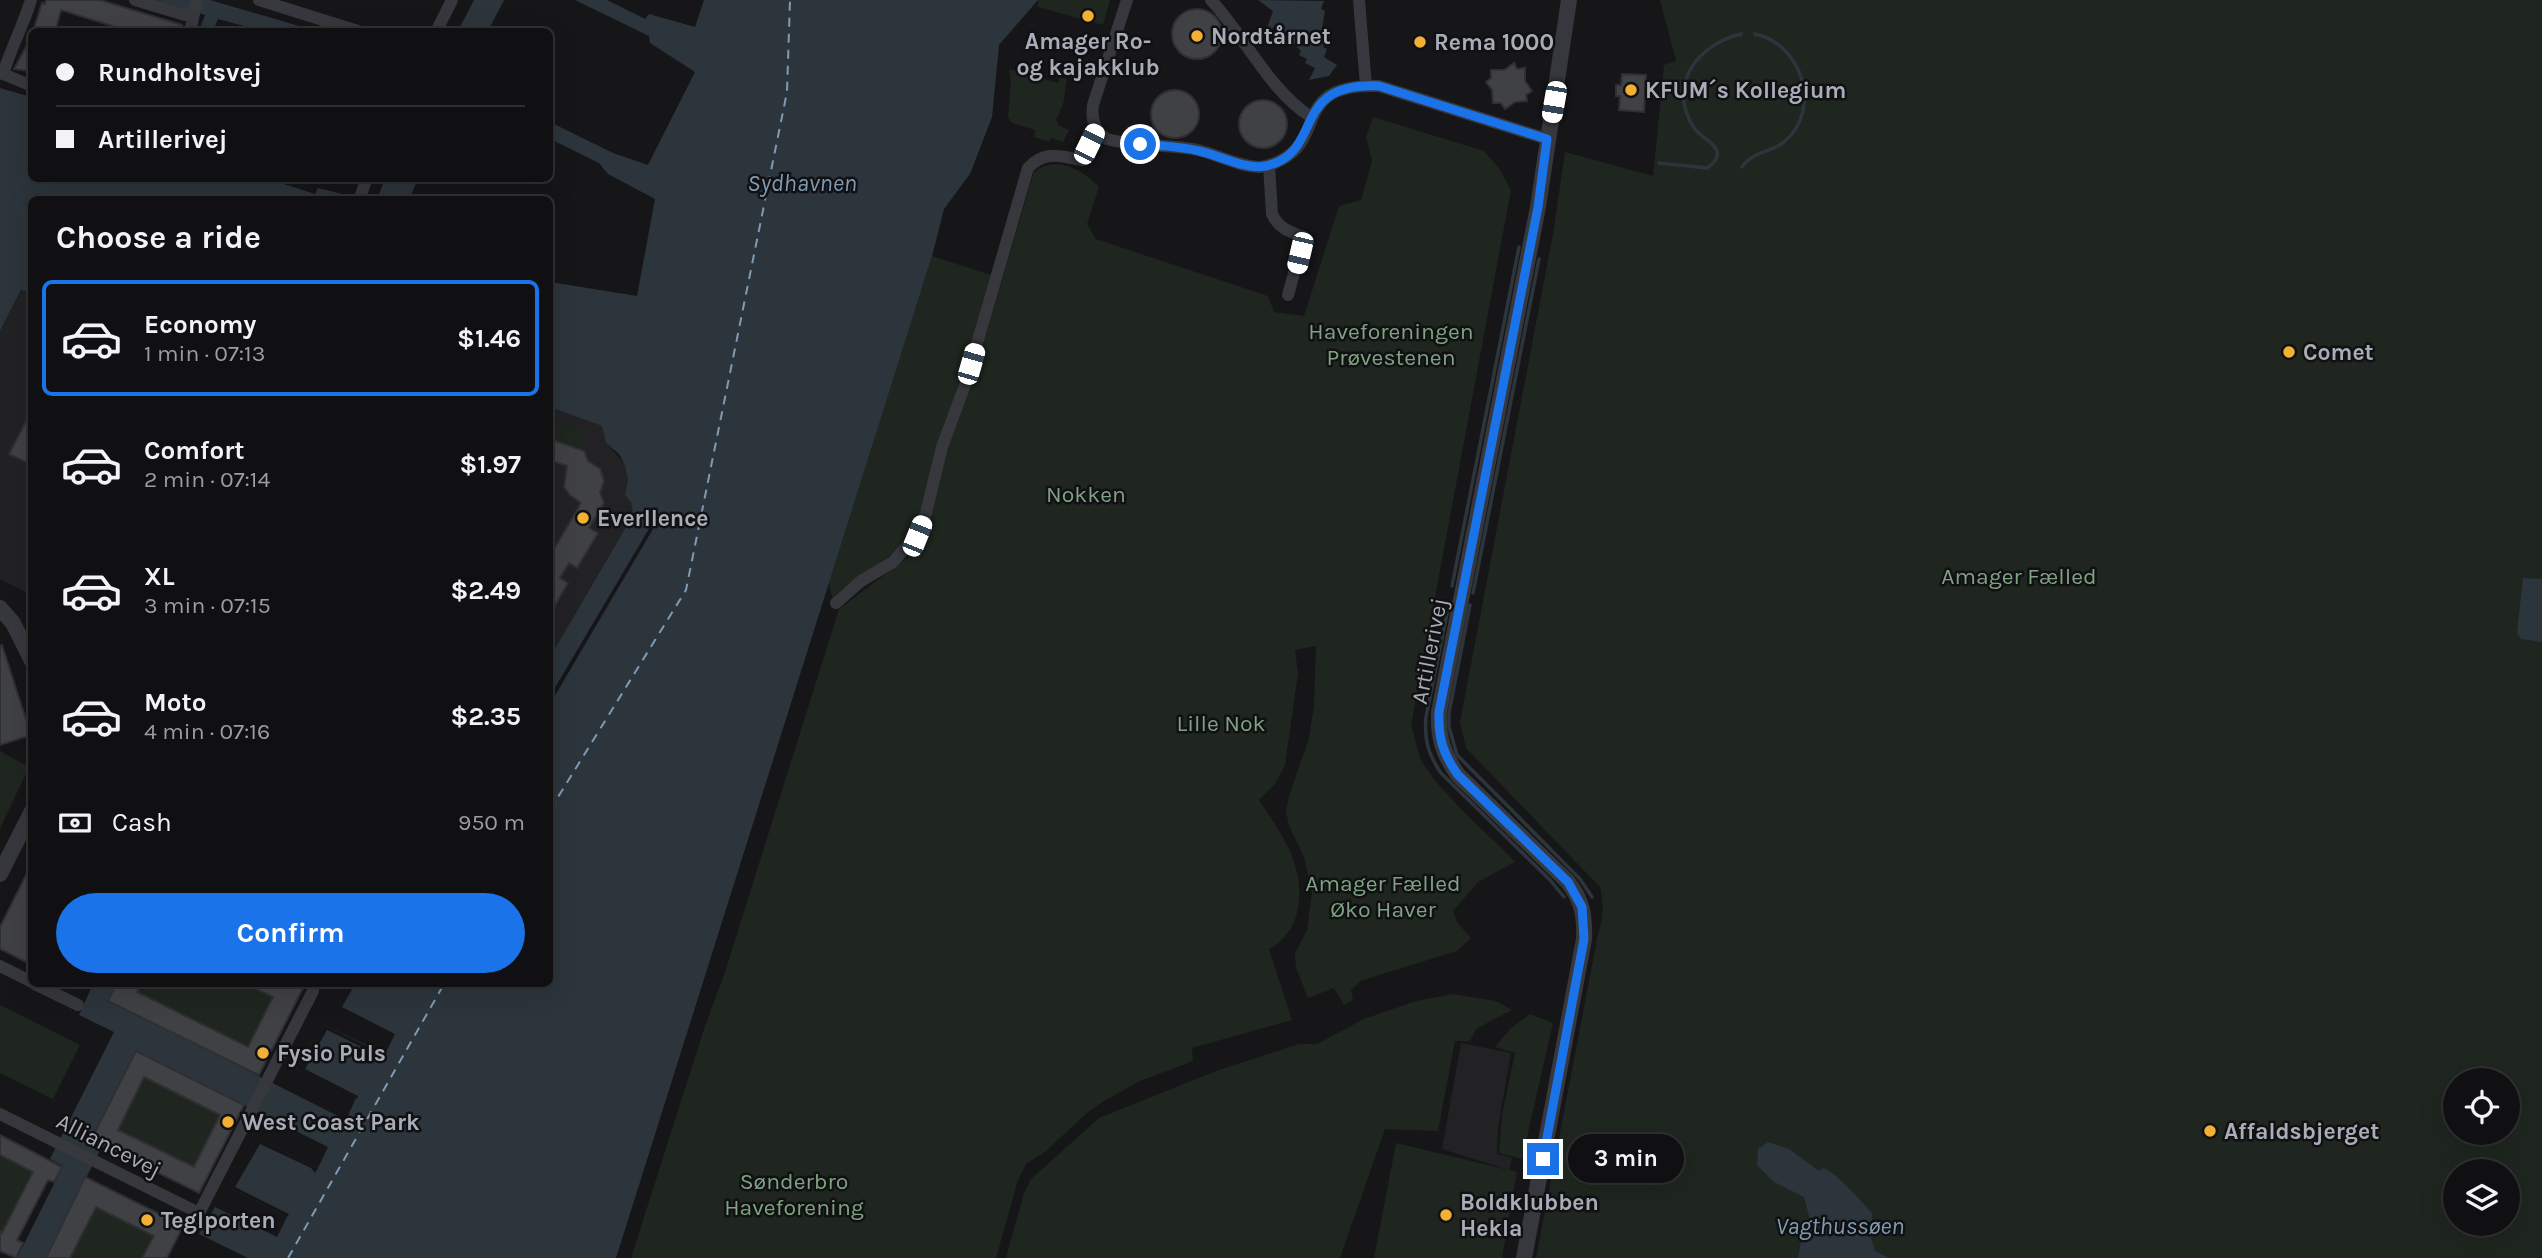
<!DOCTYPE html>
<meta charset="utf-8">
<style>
body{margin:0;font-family:Karla,sans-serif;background:#19191b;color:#f1f3f6;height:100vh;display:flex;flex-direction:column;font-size:26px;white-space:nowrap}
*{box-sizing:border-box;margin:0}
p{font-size:23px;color:#9c9d9f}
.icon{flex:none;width:38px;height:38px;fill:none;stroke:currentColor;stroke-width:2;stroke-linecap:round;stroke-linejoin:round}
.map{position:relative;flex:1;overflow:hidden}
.panel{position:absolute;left:28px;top:196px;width:525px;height:791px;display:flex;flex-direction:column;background:#101012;border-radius:10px;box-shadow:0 7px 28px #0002,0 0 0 2px #303032}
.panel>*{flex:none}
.guide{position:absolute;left:28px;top:28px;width:525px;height:154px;border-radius:10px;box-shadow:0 7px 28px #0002,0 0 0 2px #303032;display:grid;align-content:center;height:154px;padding:0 28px;background:#101012}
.fabs{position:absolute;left:2443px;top:1068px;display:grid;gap:14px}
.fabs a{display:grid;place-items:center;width:77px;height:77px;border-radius:50%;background:#101012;box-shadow:0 7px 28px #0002,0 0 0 2px #303032;font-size:35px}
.end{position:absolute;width:32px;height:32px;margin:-16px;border:9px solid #1a73e8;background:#fff;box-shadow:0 0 0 4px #fff}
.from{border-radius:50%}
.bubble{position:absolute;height:49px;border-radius:24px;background:#101012;box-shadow:0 7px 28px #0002,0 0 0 2px #303032;font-size:23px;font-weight:700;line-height:49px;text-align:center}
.car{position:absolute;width:21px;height:42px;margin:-21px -10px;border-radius:9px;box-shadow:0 0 5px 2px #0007;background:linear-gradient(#fff 24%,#345 0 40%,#fff 0 76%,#345 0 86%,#fff 0)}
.guide b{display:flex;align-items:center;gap:24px;height:66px;font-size:26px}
.guide b+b{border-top:2px solid #303032}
.guide i{width:18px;height:18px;background:#f1f3f6}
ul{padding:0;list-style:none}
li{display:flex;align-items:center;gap:21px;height:116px;margin:0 14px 10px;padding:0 14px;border:4px solid transparent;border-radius:10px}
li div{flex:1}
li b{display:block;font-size:26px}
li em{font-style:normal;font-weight:700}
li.on{border-color:#1a73e8}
li>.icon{width:63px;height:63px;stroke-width:1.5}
h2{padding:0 28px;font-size:32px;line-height:84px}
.pay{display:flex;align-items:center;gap:18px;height:77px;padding:0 28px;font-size:26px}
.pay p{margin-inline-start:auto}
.cta{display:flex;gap:14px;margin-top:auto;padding:14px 28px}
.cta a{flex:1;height:80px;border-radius:42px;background:#1a73e8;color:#fff;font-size:28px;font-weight:700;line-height:80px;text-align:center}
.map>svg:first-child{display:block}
.built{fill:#222225}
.green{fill:#1e261f;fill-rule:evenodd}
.water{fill:#2c353c}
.pier{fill:#161618}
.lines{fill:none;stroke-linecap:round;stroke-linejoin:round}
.stream{stroke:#2c353c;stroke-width:3.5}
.ferry{stroke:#7f9bb3;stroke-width:2;stroke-dasharray:9 7;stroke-linecap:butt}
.building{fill:#404145;stroke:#303034;stroke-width:2;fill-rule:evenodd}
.minor{stroke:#37383d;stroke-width:12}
.tertiary{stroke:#37383d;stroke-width:16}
.route{stroke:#1a73e8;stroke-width:9}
.poi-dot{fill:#f2b134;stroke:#111113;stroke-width:2.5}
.labels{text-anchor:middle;stroke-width:5;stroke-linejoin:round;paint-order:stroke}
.poi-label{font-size:23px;font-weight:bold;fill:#a8adb8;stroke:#111113;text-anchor:start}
.park-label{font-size:23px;fill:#7fa381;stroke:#111113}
.street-label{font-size:23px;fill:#a8adb8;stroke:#111113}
.water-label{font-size:24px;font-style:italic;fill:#7f9bb3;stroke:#111113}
</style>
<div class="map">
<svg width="2542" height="1258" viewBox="0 0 2542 1258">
<rect width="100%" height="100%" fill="#161618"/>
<path class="built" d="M31 279V595L0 579V331L22 289 26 291Z
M550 407 602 426 606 443 624 463 628 479 626 495 631 502 633 515 550 657Z
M1461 1043 1511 1053 1498 1128 1497 1154 1512 1158 1509 1170 1442 1149Z"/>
<path class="green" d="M1038 0H1110L1103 25 1038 7Z
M1660 0H2542V1258H1536L1598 934C1604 918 1604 904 1600 887L1466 748 1460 722 1553 234 1565 152 1653 176 1664 65 1676 61ZM2455 1080H2508V1132H2455ZM2455 1171H2508V1223H2455Z
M1009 69 1058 83 1060 77 1067 79 1063 105 1056 120 1059 126 1069 130 1063 142 1051 138 1049 142 1034 137 1035 130 1012 123 1008 117 1011 84Z
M1373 117 1484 151 1499 168 1511 190 1411 726C1415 736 1416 747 1420 757 1431 785 1492 837 1515 862L1478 882 1453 911 1457 922 1471 938 1457 951 1360 981 1351 990 1353 1000 1344 1005 1334 988 1308 998 1296 968 1295 953 1307 930 1312 893 1304 857 1289 826 1286 811 1289 796 1309 738 1314 706 1316 646 1295 650 1298 673 1285 765 1275 784 1259 800C1269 815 1280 831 1288 847 1305 881 1306 929 1269 949L1292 1020 1192 1048 1193 1061 1140 1081 1106 1100 1089 1111 1046 1151 1026 1164 1018 1180 996 1258H631L704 1029 725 972 839 609 910 556 926 525 945 454 971 386 1034 172C1056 155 1083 170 1099 187L1087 224 1096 239 1268 296 1274 312 1304 316 1339 206 1361 200 1372 161 1366 137Z
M932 256 991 275 924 502C920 513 917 527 909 537 889 564 855 574 832 598L829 582Z
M550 418 579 428 584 451 550 439Z
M0 751 29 767 0 829Z
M141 984H246L273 997 248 1047 137 992Z
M1453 994 1496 1001 1512 1010 1476 1029 1470 1041H1455L1438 1131 1385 1129 1340 1258H1006L1024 1193 1031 1179 1099 1118 1216 1071 1299 1044H1317L1364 1019 1416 1001Z
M0 1005 80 1045 53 1099 0 1073Z
M1530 1014 1553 1023 1522 1159 1499 1153 1502 1115 1515 1053 1495 1047 1511 1028Z
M144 1077 220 1115 194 1168 118 1130Z
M1396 1143 1517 1172 1502 1258H1374Z
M0 1155 34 1172 3 1233 0 1231Z
M96 1207 154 1236 142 1258H70Z"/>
<path class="water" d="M156 0H210L316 31H262L218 19 213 31H199L205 15Z
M474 0H504L488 31H458Z
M575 0H607L645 19 649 14 695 27 704 0H1038L999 45 992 117 970 174 944 209 932 256 616 1258H248L199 1234 215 1207 277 1237 287 1217 227 1187 257 1137 318 1168 328 1147 136 1051 91 1140 102 1146 46 1258H17L63 1166 50 1159 114 1032 79 1015 93 984H118L109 1001 346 1120 356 1098 296 1069 323 1024 385 1054 395 1034 342 1007 355 984H550V657L633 515 631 502 625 495 628 479 624 463 619 454 606 443 602 426 550 407V282L637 296 655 199 608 174 599 163 550 139V122L613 153 648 165 695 72 650 43 649 36Z
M1258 0 1324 1 1321 9 1325 11 1322 28 1326 30 1323 37 1326 39 1323 47 1327 49 1324 57 1337 65 1329 76 1309 80 1315 68 1305 63 1307 59 1299 55 1301 51 1289 39 1291 35 1284 31 1285 27 1277 23 1271 30 1267 28 1273 11Z
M0 88 31 97 32 178 268 179 315 194 318 188 362 199 32 200 31 279 26 291 21 290 0 331Z
M385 179V178L418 179 409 199H377Z
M2523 578 2542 579V642L2521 639 2517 633Z
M1768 1142 1789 1149 1819 1171 1823 1168C1837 1173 1860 1200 1872 1213L1871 1237 1875 1251 1889 1258H1798L1803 1231 1810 1220 1804 1197 1774 1182 1757 1165 1758 1149Z"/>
<path class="pier" d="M650 527 653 529 550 704V696Z
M323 1024 385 1055 382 1060 377 1058 378 1055 327 1030 305 1069 358 1096 357 1099 296 1069Z
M257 1137 318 1168 315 1173 311 1168 260 1144 235 1187 289 1214 287 1217 227 1187Z"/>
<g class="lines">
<path class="stream" d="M1659 163 1707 168C1713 164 1719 159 1717 151 1713 141 1700 137 1694 128 1666 85 1698 44 1741 34
M1742 167C1753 151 1770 153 1784 142 1823 109 1802 44 1755 34
M1452 586 1519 247
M1473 593 1539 259
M1449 604 1426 717C1424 740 1428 754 1441 773L1550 880 1564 897
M1470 605 1449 713V727L1457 755 1580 879 1592 897"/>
<path class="ferry" d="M550 810 686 590 787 92 790 0
M288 1258 444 984"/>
</g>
<path class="building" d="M46 0H100L182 25 179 32H132L61 10 55 32H33L42 3 45 4Z
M1172 34a25 25 0 1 1 50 0a25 25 0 1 1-50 0Z
M32 36V66L29 71 14 69Z
M1514 63 1517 69 1525 68V81L1532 91 1526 95 1527 101 1515 102 1505 109 1501 103H1493L1492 90 1486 82 1491 78V70H1504Z
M1622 74 1646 75 1644 112 1619 110 1620 96H1616V85H1621Z
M1151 114a24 24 0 1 1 48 0a24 24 0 1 1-48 0Z
M1239 124a24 24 0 1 1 48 0a24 24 0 1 1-48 0Z
M32 410V465L9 454Z
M550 439 584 451 588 461 600 469 604 481 600 493 604 503 589 528 598 533 577 568 569 563 560 578 568 583 550 614V556L581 503 570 495 564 487 567 466 550 460Z
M2 645 31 735 0 745V646Z
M32 863V965L0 949V927Z
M116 984H141L137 992 248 1047 273 997 246 984H298L304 986 259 1075 108 1001Z
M136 1051 244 1105 199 1193 91 1140ZM144 1077 220 1115 194 1167 118 1130Z
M0 1135 62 1167 54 1182 48 1180 17 1240 23 1243 16 1258 0 1251V1231L2 1233 33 1172 0 1155Z
M85 1177 180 1224V1232L167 1258H142L154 1236 96 1207 70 1258H46Z"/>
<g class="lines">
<path class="minor" d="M31 0C23 26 11 48 3 74L32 86
M135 0 185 15 193 11
M259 0 361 32
M1127 0 1093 105C1091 119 1094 131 1107 139 1136 147 1168 144 1198 150 1218 155 1240 167 1260 167 1267 166 1274 164 1281 160 1327 137 1292 83 1379 86L1547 139
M1211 0C1246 38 1268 89 1311 117
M1359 0 1366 86
M190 32 197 0
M436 32 452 0
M1269 165 1272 214C1279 229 1290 232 1304 237L1288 295
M359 200 367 178
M836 603 861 581 893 562 917 535 926 513 942 447 965 385 1028 168C1045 150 1059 156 1082 160L1096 129
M0 966 32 982
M35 984 78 1005
M0 1114 199 1213
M188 1228 199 1213 313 991"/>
<path class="tertiary" d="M0 608 13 623 32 661
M0 874 32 811
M1524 1258 1584 939C1585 916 1582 900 1568 882L1458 775C1443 754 1438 738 1439 712L1538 207 1569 0"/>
</g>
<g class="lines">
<path class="route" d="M1140 144C1160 146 1180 146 1199 151 1219 155 1245 170 1266 166 1326 152 1288 82 1379 86L1547 139 1538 207 1439 712C1438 738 1443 754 1458 775L1568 882 1582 907 1584 939 1543 1159"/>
</g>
<g class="poi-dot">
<circle cx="1088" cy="16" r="7"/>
<circle cx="1197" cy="36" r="7"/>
<circle cx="1420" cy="42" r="7"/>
<circle cx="1631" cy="90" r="7"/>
<circle cx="2289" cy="352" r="7"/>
<circle cx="583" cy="518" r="7"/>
<circle cx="263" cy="1053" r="7"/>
<circle cx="228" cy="1122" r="7"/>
<circle cx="2210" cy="1131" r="7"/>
<circle cx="1446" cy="1215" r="7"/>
<circle cx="147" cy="1220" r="7"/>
</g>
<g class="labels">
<g class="poi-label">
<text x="1211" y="44">Nordtårnet</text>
<text x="1088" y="49" text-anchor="middle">Amager Ro-<tspan x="1088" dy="26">og kajakklub</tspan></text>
<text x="1434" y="50">Rema 1000</text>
<text x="1645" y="98">KFUM´s Kollegium</text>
<text x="2303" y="360">Comet</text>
<text x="597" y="526">Everllence</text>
<text x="277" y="1061">Fysio Puls</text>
<text x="242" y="1130">West Coast Park</text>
<text x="2224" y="1139">Affaldsbjerget</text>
<text x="1460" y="1210">Boldklubben<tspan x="1460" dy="26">Hekla</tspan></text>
<text x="161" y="1228">Teglporten</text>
</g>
<g class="park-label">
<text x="1391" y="339">Haveforeningen<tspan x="1391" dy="26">Prøvestenen</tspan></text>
<text x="1086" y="502">Nokken</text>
<text x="2019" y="584">Amager Fælled</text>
<text x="1221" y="731">Lille Nok</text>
<text x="1383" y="891">Amager Fælled<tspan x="1383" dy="26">Øko Haver</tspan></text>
<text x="794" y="1189">Sønderbro<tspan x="794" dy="26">Haveforening</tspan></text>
</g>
<g class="street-label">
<text transform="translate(1429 651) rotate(-79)" y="8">Artillerivej</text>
<text transform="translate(109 1145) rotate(27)" y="8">Alliancevej</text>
</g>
<g class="water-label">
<text x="802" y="191">Sydhavnen</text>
<text x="1840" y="1234">Vagthussøen</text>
</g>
</g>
</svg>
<div class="fabs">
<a><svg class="icon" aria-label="locate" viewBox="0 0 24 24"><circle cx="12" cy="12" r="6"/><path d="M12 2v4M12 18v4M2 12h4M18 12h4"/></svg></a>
<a><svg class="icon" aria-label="layers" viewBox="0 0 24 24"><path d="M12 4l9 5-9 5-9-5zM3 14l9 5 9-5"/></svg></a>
</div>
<i class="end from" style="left:1140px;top:144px"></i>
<i class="end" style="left:1543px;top:1159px"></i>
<div class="bubble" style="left:1568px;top:1134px;width:116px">3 min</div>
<i class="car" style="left:1554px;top:102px;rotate:190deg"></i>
<i class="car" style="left:1089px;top:144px;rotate:26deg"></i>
<i class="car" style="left:1300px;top:253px;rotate:193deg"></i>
<i class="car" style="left:971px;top:364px;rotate:16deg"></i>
<i class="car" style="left:917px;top:536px;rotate:22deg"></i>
<div class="guide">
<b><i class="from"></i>Rundholtsvej</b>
<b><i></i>Artillerivej</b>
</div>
<section class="panel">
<h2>Choose a ride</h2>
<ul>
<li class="on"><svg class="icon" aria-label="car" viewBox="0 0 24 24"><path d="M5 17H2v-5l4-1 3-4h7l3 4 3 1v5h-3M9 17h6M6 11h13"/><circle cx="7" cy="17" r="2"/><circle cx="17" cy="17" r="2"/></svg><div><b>Economy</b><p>1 min · 07:13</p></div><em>$1.46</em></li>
<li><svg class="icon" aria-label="car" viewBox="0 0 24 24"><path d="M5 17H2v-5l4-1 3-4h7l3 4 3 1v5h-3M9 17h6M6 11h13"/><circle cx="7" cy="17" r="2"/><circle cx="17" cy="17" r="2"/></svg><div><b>Comfort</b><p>2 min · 07:14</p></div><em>$1.97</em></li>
<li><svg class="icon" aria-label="car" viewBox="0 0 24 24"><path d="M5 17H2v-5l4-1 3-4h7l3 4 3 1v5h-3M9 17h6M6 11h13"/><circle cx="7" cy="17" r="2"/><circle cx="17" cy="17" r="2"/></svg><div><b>XL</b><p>3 min · 07:15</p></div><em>$2.49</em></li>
<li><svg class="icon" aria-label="car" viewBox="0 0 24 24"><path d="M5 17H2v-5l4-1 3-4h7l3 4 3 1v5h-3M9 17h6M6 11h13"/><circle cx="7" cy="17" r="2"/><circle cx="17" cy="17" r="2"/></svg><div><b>Moto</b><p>4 min · 07:16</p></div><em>$2.35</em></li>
</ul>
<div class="pay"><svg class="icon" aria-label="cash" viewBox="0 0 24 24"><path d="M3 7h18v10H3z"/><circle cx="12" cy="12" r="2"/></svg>Cash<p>950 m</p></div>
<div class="cta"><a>Confirm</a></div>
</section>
</div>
